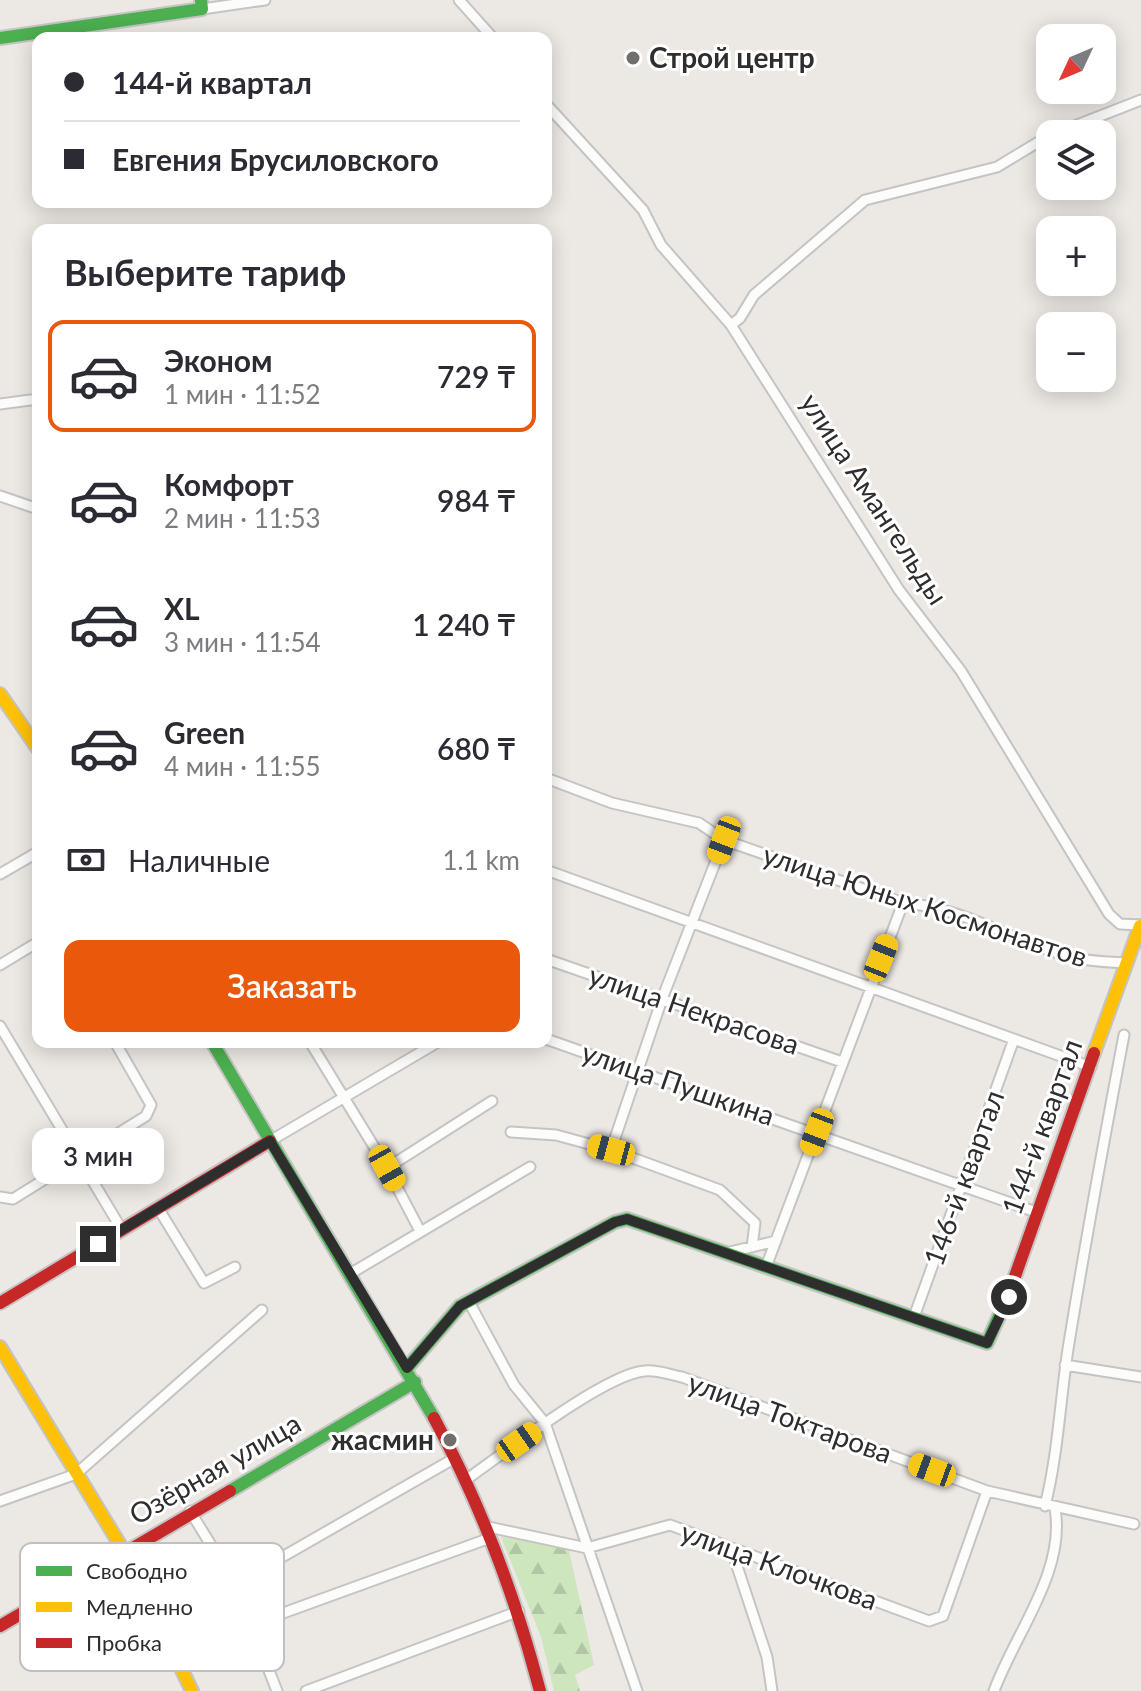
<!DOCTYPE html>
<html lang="ru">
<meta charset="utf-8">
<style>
body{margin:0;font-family:Lato,sans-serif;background:#f7f7f7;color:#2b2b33;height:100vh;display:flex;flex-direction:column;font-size:30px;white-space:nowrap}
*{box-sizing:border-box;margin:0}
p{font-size:26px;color:#7c7c81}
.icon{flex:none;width:44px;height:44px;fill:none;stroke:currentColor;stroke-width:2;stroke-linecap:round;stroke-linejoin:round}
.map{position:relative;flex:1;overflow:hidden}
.drawer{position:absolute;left:32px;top:224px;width:520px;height:824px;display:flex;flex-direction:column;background:#fff;border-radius:16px;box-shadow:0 4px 20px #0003}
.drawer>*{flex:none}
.guide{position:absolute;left:32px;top:32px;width:520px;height:176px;border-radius:16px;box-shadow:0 4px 20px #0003;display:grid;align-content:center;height:176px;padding:0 32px;background:#fff}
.needle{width:52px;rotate:226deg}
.fabs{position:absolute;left:1036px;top:24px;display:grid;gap:16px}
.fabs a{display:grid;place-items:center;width:80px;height:80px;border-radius:16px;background:#fff;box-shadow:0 4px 20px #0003;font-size:40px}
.end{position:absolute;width:36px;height:36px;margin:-18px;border:10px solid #2e2e2e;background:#fff;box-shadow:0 0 0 4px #fff}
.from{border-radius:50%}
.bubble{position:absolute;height:56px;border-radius:16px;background:#fff;box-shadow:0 4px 20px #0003;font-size:26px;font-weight:600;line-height:56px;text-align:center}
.car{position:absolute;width:24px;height:48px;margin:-24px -12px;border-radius:10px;box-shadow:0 0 6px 2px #0007;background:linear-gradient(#f5c518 24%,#345 0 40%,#f5c518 0 76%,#345 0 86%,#f5c518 0)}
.guide b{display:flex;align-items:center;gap:28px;height:76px;font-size:30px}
.guide b+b{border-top:2px solid #e1e1e2}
.guide i{width:20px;height:20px;background:#2b2b33}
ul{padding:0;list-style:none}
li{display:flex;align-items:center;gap:24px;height:112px;margin:0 16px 12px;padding:0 16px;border:4px solid transparent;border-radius:16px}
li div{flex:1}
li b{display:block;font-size:30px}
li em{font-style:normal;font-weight:600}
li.current{border-color:#ea580c}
li>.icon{width:72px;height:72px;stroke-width:1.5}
h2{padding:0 32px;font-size:36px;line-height:96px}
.pay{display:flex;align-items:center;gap:20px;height:88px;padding:0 32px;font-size:30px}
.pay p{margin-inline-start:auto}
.primary-button{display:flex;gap:16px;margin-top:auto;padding:16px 32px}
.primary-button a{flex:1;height:92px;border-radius:16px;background:#ea580c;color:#fff;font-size:32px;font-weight:600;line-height:92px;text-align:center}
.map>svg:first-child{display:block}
.forest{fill:url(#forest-firs)}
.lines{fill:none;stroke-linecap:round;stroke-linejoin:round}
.street-casing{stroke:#c5c4c5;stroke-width:13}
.fast-casing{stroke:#c5c4c5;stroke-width:16}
.slow-casing{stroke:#c5c4c5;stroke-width:16}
.jam-casing{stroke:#c5c4c5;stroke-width:16}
.street{stroke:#fcfcfb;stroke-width:9}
.fast{stroke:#4caf50;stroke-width:12}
.slow{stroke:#ffc107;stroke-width:12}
.jam{stroke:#c62828;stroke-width:12}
.route{stroke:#2e2e2e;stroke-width:10}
.poi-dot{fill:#706f6e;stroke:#fff;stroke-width:3}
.labels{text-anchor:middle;stroke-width:6;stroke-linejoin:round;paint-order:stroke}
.poi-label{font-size:28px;font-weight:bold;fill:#2e2e2e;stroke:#fff;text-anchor:start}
.street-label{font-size:28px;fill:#2e2e2e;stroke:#fff}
.key{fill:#fff;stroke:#c0c0c0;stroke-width:2}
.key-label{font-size:22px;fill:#2e2e2e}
</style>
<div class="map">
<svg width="1141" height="1691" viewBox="0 0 1141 1691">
<defs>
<pattern id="forest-firs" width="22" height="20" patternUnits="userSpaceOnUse" patternTransform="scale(2)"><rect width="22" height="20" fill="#cee6be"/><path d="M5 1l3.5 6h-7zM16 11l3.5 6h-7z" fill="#b1c6a4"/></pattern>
</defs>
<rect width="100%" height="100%" fill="#ece8e4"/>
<path class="forest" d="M501 1537 568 1546 594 1665 575 1675 580 1691H554L541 1637Z"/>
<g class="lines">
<g class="street-casing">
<path id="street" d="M459 0 493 38
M202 9 265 0
M546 104 643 210 661 245 731 325 899 590 961 671 1109 914 1120 924 1141 925
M1054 134 1141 100
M731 325 740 318 754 295 865 200 997 167 1050 135
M0 404 38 399
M0 496 38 509
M546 778 612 803 699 823 724 840 903 903C966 907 1017 945 1077 958 1093 962 1110 962 1127 963
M546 870 1091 1067
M0 874 38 852
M546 959 842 1062
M0 965 38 942
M0 1026 122 1230
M546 1039 1036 1212
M310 1042 387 1168 420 1231
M511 1132 556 1135 611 1150 720 1190 755 1223 752 1247
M270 1141 438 1042
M611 1150 662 999 724 840
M387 1168 492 1101
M0 1197 13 1199 146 1116 151 1105 115 1042
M158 1208 204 1283 235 1267
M726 1253 776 1241
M766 1267 903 903
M348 1275 530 1167
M469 1302 514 1385 545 1423 637 1691
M914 1317 1014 1039
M1065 1365 1141 1377
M467 1479C504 1453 604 1375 644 1371 657 1369 670 1375 682 1377L987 1491 1134 1524
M0 1501 76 1474 262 1310
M1045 1506C1058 1454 1060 1402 1068 1349 1085 1244 1104 1140 1124 1035
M190 1511 235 1584 277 1691
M484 1526 587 1548 670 1525 929 1621 943 1616 987 1491
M731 1548 767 1657 772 1691
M235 1584 455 1458
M253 1624 490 1538
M306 1691 519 1611
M994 1691C1015 1633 1066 1572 1055 1508"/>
</g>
<g class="fast-casing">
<path id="fast" d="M0 38 202 9 201 0
M212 1042 434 1418
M407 1368 460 1306 615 1222 627 1219 987 1343 1008 1296
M230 1491 415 1382"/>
</g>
<g class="slow-casing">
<path id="slow" d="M0 694 38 749
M1094 1053 1140 926
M0 1347 128 1558 192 1691"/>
</g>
<g class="jam-casing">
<path id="jam" d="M1008 1296 1094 1053
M0 1303 270 1141
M434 1418C481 1505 515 1595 540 1691
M0 1626 230 1491"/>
</g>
<use href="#street" class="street"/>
<use href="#fast" class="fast"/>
<use href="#slow" class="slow"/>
<use href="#jam" class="jam"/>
</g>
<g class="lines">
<path class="route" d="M98 1244 270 1141 407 1368 460 1306 615 1222 627 1219 987 1343 1009 1297"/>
</g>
<g class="poi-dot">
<circle cx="633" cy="58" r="8"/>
<circle cx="450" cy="1440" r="8"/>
</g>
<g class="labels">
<g class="poi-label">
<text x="649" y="68">Строй центр</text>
<text x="434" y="1450" text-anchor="end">жасмин</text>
</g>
<g class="street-label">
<text transform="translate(874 499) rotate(57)" y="10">улица Амангельды</text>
<text transform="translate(925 906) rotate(18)" y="10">улица Юных Космонавтов</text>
<text transform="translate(694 1010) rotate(19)" y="10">улица Некрасова</text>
<text transform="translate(678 1084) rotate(19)" y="10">улица Пушкина</text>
<text transform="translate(1042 1127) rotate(-70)" y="10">144-й квартал</text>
<text transform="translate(964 1178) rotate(-70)" y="10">146-й квартал</text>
<text transform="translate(790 1418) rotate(20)" y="10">улица Токтарова</text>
<text transform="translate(215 1469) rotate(-30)" y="10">Озёрная улица</text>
<text transform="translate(779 1566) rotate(20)" y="10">улица Клочкова</text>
</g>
</g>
<rect x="20" y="1543" width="264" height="128" rx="12" class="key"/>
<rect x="36" y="1566" width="36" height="10" fill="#4caf50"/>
<rect x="36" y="1602" width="36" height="10" fill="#ffc107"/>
<rect x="36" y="1638" width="36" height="10" fill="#c62828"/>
<g class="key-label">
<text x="86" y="1579">Свободно</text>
<text x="86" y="1615">Медленно</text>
<text x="86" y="1651">Пробка</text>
</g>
</svg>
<div class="fabs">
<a><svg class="needle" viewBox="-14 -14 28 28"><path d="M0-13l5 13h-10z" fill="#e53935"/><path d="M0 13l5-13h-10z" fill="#7c7c81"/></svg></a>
<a><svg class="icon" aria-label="layers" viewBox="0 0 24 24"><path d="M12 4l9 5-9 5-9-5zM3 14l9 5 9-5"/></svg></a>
<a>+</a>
<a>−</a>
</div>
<i class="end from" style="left:1009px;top:1297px"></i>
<i class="end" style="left:98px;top:1244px"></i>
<div class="bubble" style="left:32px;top:1128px;width:132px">3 мин</div>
<i class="car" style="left:724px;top:840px;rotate:201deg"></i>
<i class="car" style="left:881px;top:958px;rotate:22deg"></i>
<i class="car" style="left:817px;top:1132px;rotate:201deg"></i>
<i class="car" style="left:611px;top:1150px;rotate:285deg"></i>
<i class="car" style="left:387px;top:1168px;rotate:151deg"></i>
<i class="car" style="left:519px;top:1442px;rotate:55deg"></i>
<i class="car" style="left:932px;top:1470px;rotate:290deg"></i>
<div class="guide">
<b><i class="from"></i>144-й квартал</b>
<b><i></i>Евгения Брусиловского</b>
</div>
<section class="drawer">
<h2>Выберите тариф</h2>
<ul>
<li class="current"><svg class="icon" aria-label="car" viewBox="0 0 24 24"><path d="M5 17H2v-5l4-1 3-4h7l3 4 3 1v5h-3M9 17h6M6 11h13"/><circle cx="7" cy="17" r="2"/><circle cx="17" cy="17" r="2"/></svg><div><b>Эконом</b><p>1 мин · 11:52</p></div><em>729 ₸</em></li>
<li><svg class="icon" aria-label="car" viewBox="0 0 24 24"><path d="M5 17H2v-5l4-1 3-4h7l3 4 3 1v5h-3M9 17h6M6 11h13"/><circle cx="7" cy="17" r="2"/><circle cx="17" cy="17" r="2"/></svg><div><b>Комфорт</b><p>2 мин · 11:53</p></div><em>984 ₸</em></li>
<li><svg class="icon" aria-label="car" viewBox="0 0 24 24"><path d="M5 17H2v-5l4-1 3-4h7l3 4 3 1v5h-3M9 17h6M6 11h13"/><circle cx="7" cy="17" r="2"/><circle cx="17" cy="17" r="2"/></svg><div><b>XL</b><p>3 мин · 11:54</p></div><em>1 240 ₸</em></li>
<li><svg class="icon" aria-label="car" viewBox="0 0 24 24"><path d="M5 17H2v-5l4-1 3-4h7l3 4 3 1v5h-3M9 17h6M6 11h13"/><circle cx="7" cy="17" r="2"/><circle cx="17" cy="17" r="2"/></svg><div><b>Green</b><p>4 мин · 11:55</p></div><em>680 ₸</em></li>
</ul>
<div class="pay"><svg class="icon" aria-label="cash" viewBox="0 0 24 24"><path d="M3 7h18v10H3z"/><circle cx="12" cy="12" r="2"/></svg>Наличные<p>1.1 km</p></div>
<div class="primary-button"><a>Заказать</a></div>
</section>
</div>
